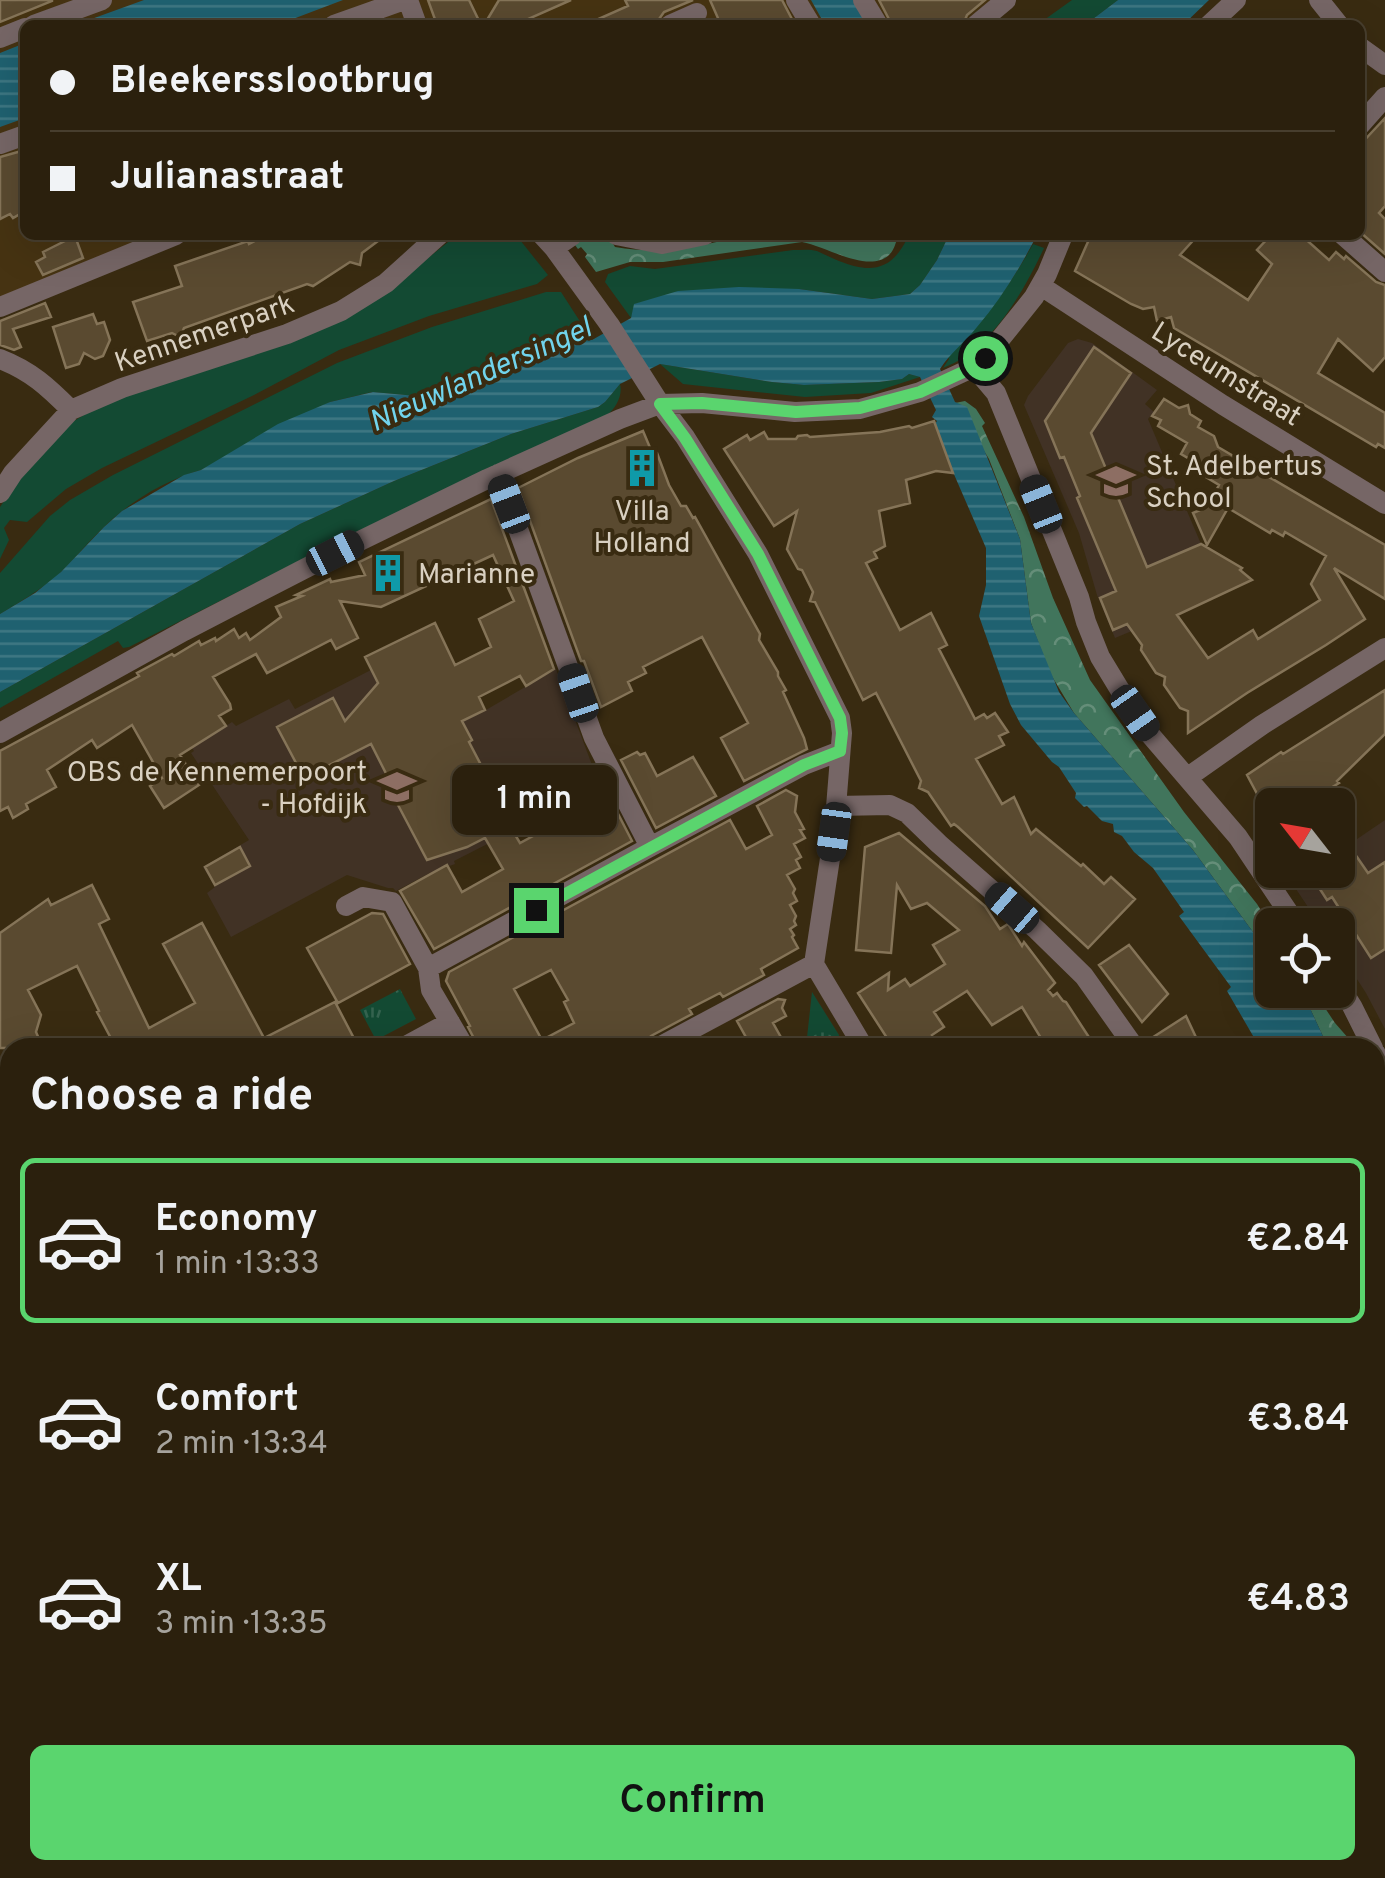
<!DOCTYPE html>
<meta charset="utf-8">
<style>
body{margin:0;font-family:Overpass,sans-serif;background:#372d1b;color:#f1f3f6;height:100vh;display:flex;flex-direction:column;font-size:38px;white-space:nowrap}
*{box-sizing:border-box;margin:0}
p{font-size:32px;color:#a6a39d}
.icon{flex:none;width:55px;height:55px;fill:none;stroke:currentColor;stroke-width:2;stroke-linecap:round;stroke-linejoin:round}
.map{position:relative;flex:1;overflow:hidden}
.side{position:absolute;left:0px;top:1038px;width:1385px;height:842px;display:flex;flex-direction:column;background:#2b200d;border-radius:30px 30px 0 0;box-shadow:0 10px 40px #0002,0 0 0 2px #473e2e}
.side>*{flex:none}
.banner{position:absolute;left:20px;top:20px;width:1345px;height:220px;border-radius:15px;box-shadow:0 10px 40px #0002,0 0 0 2px #473e2e;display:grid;align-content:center;height:220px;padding:0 30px;background:#2b200d}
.needle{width:65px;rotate:301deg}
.buttons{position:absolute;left:1255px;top:788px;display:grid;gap:20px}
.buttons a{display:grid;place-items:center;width:100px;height:100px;border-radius:15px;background:#2b200d;box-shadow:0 10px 40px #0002,0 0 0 2px #473e2e;font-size:50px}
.end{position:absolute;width:45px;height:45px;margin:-22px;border:12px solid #5ad56e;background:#111;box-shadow:0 0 0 5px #111}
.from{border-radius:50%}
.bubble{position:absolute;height:70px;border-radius:15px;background:#2b200d;box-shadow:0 10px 40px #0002,0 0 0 2px #473e2e;font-size:32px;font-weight:600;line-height:70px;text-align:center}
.car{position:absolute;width:30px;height:60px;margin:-30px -15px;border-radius:12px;box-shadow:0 0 8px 2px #0007;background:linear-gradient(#222 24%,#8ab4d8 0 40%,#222 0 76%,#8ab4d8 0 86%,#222 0)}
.banner b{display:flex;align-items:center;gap:35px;height:95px;font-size:38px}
.banner b+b{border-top:2px solid #473e2e}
.banner i{width:25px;height:25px;background:#f1f3f6}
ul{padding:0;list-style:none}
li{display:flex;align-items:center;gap:30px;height:165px;margin:0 20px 15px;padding:0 10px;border:5px solid transparent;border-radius:15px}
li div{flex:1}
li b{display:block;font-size:38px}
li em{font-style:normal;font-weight:600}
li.selected{border-color:#5ad56e}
li>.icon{width:90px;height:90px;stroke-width:1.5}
h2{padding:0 30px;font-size:45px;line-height:120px}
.action{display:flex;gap:20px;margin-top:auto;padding:20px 30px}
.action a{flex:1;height:115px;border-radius:15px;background:#5ad56e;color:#111;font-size:40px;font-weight:600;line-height:115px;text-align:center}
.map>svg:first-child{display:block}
.built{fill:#463312}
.education{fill:#413225}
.grass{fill:#134a33}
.forest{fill:url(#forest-crowns)}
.park{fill:url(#park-tufts)}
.water{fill:url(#water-rules)}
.building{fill:#5a4a30;stroke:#857458;stroke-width:2.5;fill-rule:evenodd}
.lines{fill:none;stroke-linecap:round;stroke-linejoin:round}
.street{stroke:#766666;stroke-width:20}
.secondary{stroke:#9e8585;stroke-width:20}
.route{stroke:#5ad56e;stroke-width:12}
.labels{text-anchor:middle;stroke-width:8;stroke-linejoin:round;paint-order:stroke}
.street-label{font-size:28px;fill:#d9d0c1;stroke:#392b11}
.poi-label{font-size:28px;fill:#d9d0c1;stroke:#392b11;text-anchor:start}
.water-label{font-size:30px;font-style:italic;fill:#71d4ed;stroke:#392b11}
</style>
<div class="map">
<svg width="1385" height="1878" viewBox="0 0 1385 1878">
<defs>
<pattern id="forest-crowns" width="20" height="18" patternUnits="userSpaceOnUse" patternTransform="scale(2.5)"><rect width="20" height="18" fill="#41755c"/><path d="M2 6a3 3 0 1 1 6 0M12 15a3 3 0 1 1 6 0" fill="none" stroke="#658e79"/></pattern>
<pattern id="park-tufts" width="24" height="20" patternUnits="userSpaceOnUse" patternTransform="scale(2.5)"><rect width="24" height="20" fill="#134a33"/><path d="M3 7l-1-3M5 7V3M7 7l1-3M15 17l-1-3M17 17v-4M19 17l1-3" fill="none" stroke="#35634f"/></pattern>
<pattern id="water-rules" width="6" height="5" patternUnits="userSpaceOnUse" patternTransform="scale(2.5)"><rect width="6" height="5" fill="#1f6170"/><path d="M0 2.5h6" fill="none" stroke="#3f7783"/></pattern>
</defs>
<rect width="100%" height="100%" fill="#392b11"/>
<path class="built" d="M0 0H1016L987 25H25V235H175L0 305Z"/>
<path class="education" d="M1078 339 1092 343 1157 390 1145 404 1154 412 1148 419 1212 570 1204 601 1115 638 1097 595 1079 533 1024 405 1028 396 1068 343Z
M439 635 479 714 556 669 595 773 576 782 582 796 454 861 455 864 430 873 396 891 393 888H388L347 875 231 937 207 893 215 887 203 867 249 840 191 753 194 751 192 748 232 722 236 726 289 699 295 709Z
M1385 820V1029L1366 993 1338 950V925H1320L1292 883 1311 870H1338V852Z"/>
<path class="grass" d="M1072 0H1118L1085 25H1037Z
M457 235H516L548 275 537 284 429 316 339 350 252 396 102 468 66 489 27 522 10 520 4 528 9 540 0 559V507L27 467 63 428 90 411 399 281Z
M909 235H949L937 260 920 285 910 294 872 299 799 289 656 299 635 304 631 318 605 282 608 274 630 266 655 269 793 250C801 250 810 249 817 251 824 254 831 258 839 261 874 275 893 269 909 235Z
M1033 244 1044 248C1023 293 990 351 943 368L949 359 948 357C982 323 1010 286 1033 244Z
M546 292H561L592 340 570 337 534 349 434 393 416 396 372 392 330 402 201 470C165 480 127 503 101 530 86 544 73 561 58 575 40 590 20 602 0 614V573L50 516 70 500 113 475 337 363 432 327Z
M660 364 772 382 804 385 879 382 902 379 909 374 920 377 871 393 805 397 683 384Z
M620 384C623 395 616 408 607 415L315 553 129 647 123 648 118 641 0 708V692L300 524 394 481 511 434 598 407 605 402Z"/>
<path class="forest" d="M745 235H900C894 243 896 248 889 255 868 274 826 246 802 242L663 262H630L596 272 585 257 587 254 581 247 578 249 575 245C588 235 595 236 610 239L615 247C662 255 700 247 745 235Z
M965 401 976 409 985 423 982 426 1024 517 1053 598 1090 680 1184 812 1257 904 1272 928V958L1193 850 1074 713 1050 673 1031 623 1020 539 989 459 955 403Z
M1298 990H1313L1335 1023 1356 1047H1328L1308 1004Z
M0 1292 10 1312V1461L0 1465Z
M10 1556V1686H0V1561Z"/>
<path class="park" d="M400 989 416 1019 376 1040 360 1010Z
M812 992 839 1035 837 1043 823 1047H806Z"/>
<path class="water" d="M144 0H343L277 25H75Z
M811 0H853L869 25H825Z
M1118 0H1209L1183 25H1085Z
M25 43V118L0 127V53Z
M949 235H1037C1020 268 1001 299 977 327 965 342 950 353 940 369L955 402 967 407 1020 539 1031 623 1059 692 1074 713 1193 850 1272 958V990H1298L1308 1004 1328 1047H1265L1260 1039 1256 1041 1227 991 1231 987 1179 916 1184 912 1153 868 1134 852 1122 836 1114 832 1113 824 1102 821 1087 806 1084 807 1075 798 1076 793 1059 767 1052 762 1021 725 1010 704 979 616 986 585V548L953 472 935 424 937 421 932 417 936 410 920 377 909 374 902 379 879 382 804 385 772 382 660 364 620 384 605 402 598 407 511 434 394 481 300 524 0 692V614L35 593 61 572 104 527 122 511 184 475 201 470 278 424 330 402 373 392 416 396 434 393 534 349 570 337 592 340 631 318 634 304 678 291 739 287 799 289 872 299 910 294 920 285 937 260Z
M1375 1144 1385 1159V1220L1376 1228 1385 1261V1375L1375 1358Z
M1385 1648V1776L1375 1811V1666Z"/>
<path class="building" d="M0 0H52V1L0 22Z
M428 0H469L481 25H437Z
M499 0H571L528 19 531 25H484Z
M625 0H693L664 12 657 22 650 25H585L628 6Z
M710 0H782L795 25H721Z
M879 0H985L967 15 963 25H892Z
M1385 118V206L1379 213 1385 219V254L1360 232V145Z
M25 150V211L13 218 10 214 0 219V157Z
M266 235H386L362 253 360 265 350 262 313 286 307 284 184 328 180 337 172 333 147 341 133 302 182 286 175 266 248 241 249 244Z
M1091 235H1198L1180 255 1248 300 1272 264 1257 250 1271 235H1301L1329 260 1336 252 1344 259 1346 256 1376 282 1385 285V357L1373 371 1338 339 1318 373 1385 413V448L1378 444 1376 447 1174 328 1171 317 1157 321 1154 307 1143 309 1131 304 1075 271Z
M75 236 83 258 43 275 36 262 45 257 43 252Z
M45 303 51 317 13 329 21 347 14 350 0 345V321Z
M93 314 97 324 104 322 110 340 103 356 95 359 84 353 79 364 66 368 53 327Z
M1094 347 1131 373 1091 433 1147 567 1201 544 1242 568 1240 570 1252 580 1177 615 1208 658 1253 630 1258 639 1320 600 1311 584 1326 556 1285 532 1283 536 1272 530 1270 533 1228 508 1207 545 1193 513 1207 507 1219 485 1201 474 1205 468 1181 454 1187 443 1158 426 1161 420 1152 416 1164 399 1179 408 1188 405 1190 414 1201 421 1198 427 1214 436 1218 447 1385 545V599L1334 568 1365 619 1326 645 1247 693 1188 733V711L1180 708 1164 685 1165 677 1156 673 1141 650 1142 645 1127 624 1113 630 1100 598 1116 591 1077 498 1080 496 1064 457 1060 458 1045 421Z
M934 421 953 473 936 471 906 480 910 503 879 511 885 546 874 552 877 558 866 563 900 630 931 613 947 645 939 649 975 719 984 714 987 718 995 713 1008 732 999 736 1004 745 976 759 1002 804 1014 797 1031 834 1036 829 1081 866 1083 864 1104 884 1111 877 1135 899 1088 948 958 827 954 824 951 826 928 792 919 788 921 781 876 693 863 700 815 602 810 601 813 592 802 570 798 569 787 549 797 511 774 526 724 449 747 435 750 440 764 432 768 439H796L798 436 807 435 810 437 880 432 909 426 912 428Z
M643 431 651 450 657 453 669 485 681 506H686L693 518 695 517 760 634 759 640 778 672V676L786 690 783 692 804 738 807 749 744 781 721 738 748 723 702 637 643 667 646 673 628 682 632 691 601 707 584 661H581L518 488 578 458Z
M491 499 554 669 526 686 520 676 479 697 485 710 462 721 472 740 469 742 504 809 501 811 520 843 588 806 578 783 597 773 632 841 434 949 400 891 447 865 462 892 503 869 485 838 467 847 427 860 398 805 401 803 371 744 304 778 277 727 333 698 345 721 378 683 365 657 435 623 455 665 491 647 479 619 514 601 493 555 381 607 340 601 358 638 336 649 331 640 267 673 256 654 213 677 230 704 231 709 219 716 226 726 180 755 199 785 164 808 150 786 162 778 132 725 97 748 92 740 47 770 56 787 26 804 28 809 13 818 8 807 0 811V751L139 676 137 673 172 654 174 656 199 641 201 645 215 638 216 641 234 629 239 638 246 633 250 640 281 617 276 607 302 596 296 595 330 579 331 582 365 575 359 562Z
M1385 690V734L1337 781 1339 783 1321 794 1323 798 1313 805H1263L1247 775 1281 752 1283 754Z
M637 752 640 755 645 753 657 776 693 757 716 796 656 828 621 760Z
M786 790 797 796 795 812 804 829 800 830 805 838 794 844 801 857 796 860 800 868 787 875 795 889 793 893 797 901 790 905 796 916 794 921 796 925 790 929 794 935 792 937 798 948 761 969 764 975 723 997 720 993 689 1009 692 1014 651 1036 645 1042 643 1048H479L468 1027 470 1026 446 981 449 972 730 820 746 849 772 835 757 806ZM551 970 568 1000 564 1002 574 1023 542 1040 514 989Z
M899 833 985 906 1000 929 1008 924 1022 946 1024 942 1055 983 1048 990 1053 996 1057 993 1063 1001 1066 1002 1096 1048H1047L1022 1007 992 1025 967 991 934 1012 944 1027 932 1035 940 1048H888L889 1041 858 993 889 973 888 990 905 979 910 986 945 964 933 945 959 930 927 903 911 909 897 885 891 953 856 950 865 847Z
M1338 833 1354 859 1357 857 1368 873 1385 862V949L1371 958 1332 897 1327 900 1316 883 1334 870H1338Z
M240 847 250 866 215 885 205 867Z
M92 885 109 919 99 924 149 1028 195 1003 163 944 202 923 264 1038 335 1002 359 1048H113L115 1046 97 1012 99 1011 77 966 28 990 41 1015 36 1032 43 1048H0V933L48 899 51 905Z
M372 913 383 914 410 964 338 1003 307 948Z
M1129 945 1168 994 1142 1022 1099 965Z
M778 999 785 1000 782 1008 786 1016 773 1023 787 1048H752L737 1021Z
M1186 1016 1201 1048H1149L1147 1041Z"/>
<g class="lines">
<path class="street" d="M408 0 417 25
M796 0 811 25
M863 0 878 25
M1319 0 1339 25
M34 25 102 0
M334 25 404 0
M670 25 697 13
M976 25 1006 0
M1209 25 1236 0
M0 38 25 28
M1360 47 1385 65
M1360 125 1385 97
M0 144 25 135
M542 235 554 248 609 324 660 404 685 437 758 554 840 718 842 733 834 832 814 964
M616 235 662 244 705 235
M1343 235 1385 272
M554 248 573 235
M1041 286 1223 405 1385 504
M0 307 176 235
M0 359C31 371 48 387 71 410
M974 367 996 393 1079 597 1086 622 1100 657 1123 695 1147 731 1238 837 1297 925
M498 474 594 738 650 847
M0 493 13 473 71 410 122 388 287 334 341 311 386 283 439 235
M0 733 184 631 335 553 487 479 620 419 660 404 702 403 795 412 860 409 920 392 959 374 974 367 985 358 1034 297 1047 274 1063 235
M1188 777 1262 725 1385 648
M836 806 890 805 907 813 939 844 1037 930 1084 976 1135 1048
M346 906 363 897 392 902 428 968 431 990 465 1048
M814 964 864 1048
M428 968 650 847 804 765 840 751
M1338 984 1352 1006 1373 1048
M402 1048 450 1022
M657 1048 814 964
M1375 1052 1385 1073
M1375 1267 1385 1263
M1375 1400 1385 1416
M1375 1436 1385 1429
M0 1518 10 1514
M1375 1614 1385 1597
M956 1870 958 1878
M1284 1870 1286 1878
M494 1878 508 1870"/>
<path class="secondary" d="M0 1193 10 1214
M308 1870 312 1878"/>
</g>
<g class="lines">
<path class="route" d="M536 910 804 765 840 751 842 733 840 718 758 554 685 438 660 404 702 403 796 412 860 408 920 392 974 367 985 358"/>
</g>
<defs>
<g id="building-bare" transform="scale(3)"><path d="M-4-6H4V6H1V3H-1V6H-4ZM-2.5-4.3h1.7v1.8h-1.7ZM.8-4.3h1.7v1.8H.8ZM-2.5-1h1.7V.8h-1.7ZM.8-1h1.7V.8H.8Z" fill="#0f9aa8" stroke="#392b11" stroke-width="2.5" paint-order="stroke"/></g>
<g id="school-bare" transform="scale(3)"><path d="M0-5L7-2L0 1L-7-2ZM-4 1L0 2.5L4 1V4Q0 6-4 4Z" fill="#8d6e63" stroke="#392b11" stroke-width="2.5" paint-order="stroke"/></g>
</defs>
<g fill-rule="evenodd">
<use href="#building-bare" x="642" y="468"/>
<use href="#school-bare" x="1116" y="481"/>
<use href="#building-bare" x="388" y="573"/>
<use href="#school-bare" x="397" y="787"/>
</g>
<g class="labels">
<g class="street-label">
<text transform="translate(204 332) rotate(-19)" y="10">Kennemerpark</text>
<text transform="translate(1227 373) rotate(32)" y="10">Lyceumstraat</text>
</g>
<g class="poi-label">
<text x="1146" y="475">St. Adelbertus<tspan x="1146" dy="32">School</tspan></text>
<text x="642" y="520" text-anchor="middle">Villa<tspan x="642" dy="32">Holland</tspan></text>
<text x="418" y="583">Marianne</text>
<text x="367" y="781" text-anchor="end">OBS de Kennemerpoort<tspan x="367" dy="32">- Hofdijk</tspan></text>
</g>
<g class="water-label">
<text transform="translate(480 374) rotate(-24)" y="10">Nieuwlandersingel</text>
</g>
</g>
</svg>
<div class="buttons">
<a><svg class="needle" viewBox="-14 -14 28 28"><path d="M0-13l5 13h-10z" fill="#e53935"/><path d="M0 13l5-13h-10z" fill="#a6a39d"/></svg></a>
<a><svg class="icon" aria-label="locate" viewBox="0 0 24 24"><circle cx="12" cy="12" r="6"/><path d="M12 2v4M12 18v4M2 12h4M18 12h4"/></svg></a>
</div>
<i class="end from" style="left:985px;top:358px"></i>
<i class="end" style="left:536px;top:910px"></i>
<div class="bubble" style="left:452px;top:765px;width:165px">1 min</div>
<i class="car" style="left:509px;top:504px;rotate:339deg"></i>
<i class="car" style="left:1041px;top:504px;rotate:338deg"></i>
<i class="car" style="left:335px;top:553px;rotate:63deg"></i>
<i class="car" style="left:578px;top:693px;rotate:341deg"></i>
<i class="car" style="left:1135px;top:713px;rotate:145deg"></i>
<i class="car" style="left:834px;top:832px;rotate:188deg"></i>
<i class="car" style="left:1012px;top:908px;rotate:311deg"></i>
<div class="banner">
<b><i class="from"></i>Bleekersslootbrug</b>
<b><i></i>Julianastraat</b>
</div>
<section class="side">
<h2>Choose a ride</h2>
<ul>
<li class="selected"><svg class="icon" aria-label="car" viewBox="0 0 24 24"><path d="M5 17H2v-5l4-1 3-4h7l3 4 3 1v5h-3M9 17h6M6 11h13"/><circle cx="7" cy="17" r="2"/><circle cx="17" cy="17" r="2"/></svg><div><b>Economy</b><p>1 min · 13:33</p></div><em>€2.84</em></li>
<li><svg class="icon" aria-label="car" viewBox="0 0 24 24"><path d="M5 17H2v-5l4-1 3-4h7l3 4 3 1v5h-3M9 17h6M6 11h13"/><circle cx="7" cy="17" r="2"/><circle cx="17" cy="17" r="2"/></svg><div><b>Comfort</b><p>2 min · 13:34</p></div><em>€3.84</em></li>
<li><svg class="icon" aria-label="car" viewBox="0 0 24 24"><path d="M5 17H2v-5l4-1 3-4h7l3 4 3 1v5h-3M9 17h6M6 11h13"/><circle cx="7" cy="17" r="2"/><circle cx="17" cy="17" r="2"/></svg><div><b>XL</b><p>3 min · 13:35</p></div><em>€4.83</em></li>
</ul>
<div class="action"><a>Confirm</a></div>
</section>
</div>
